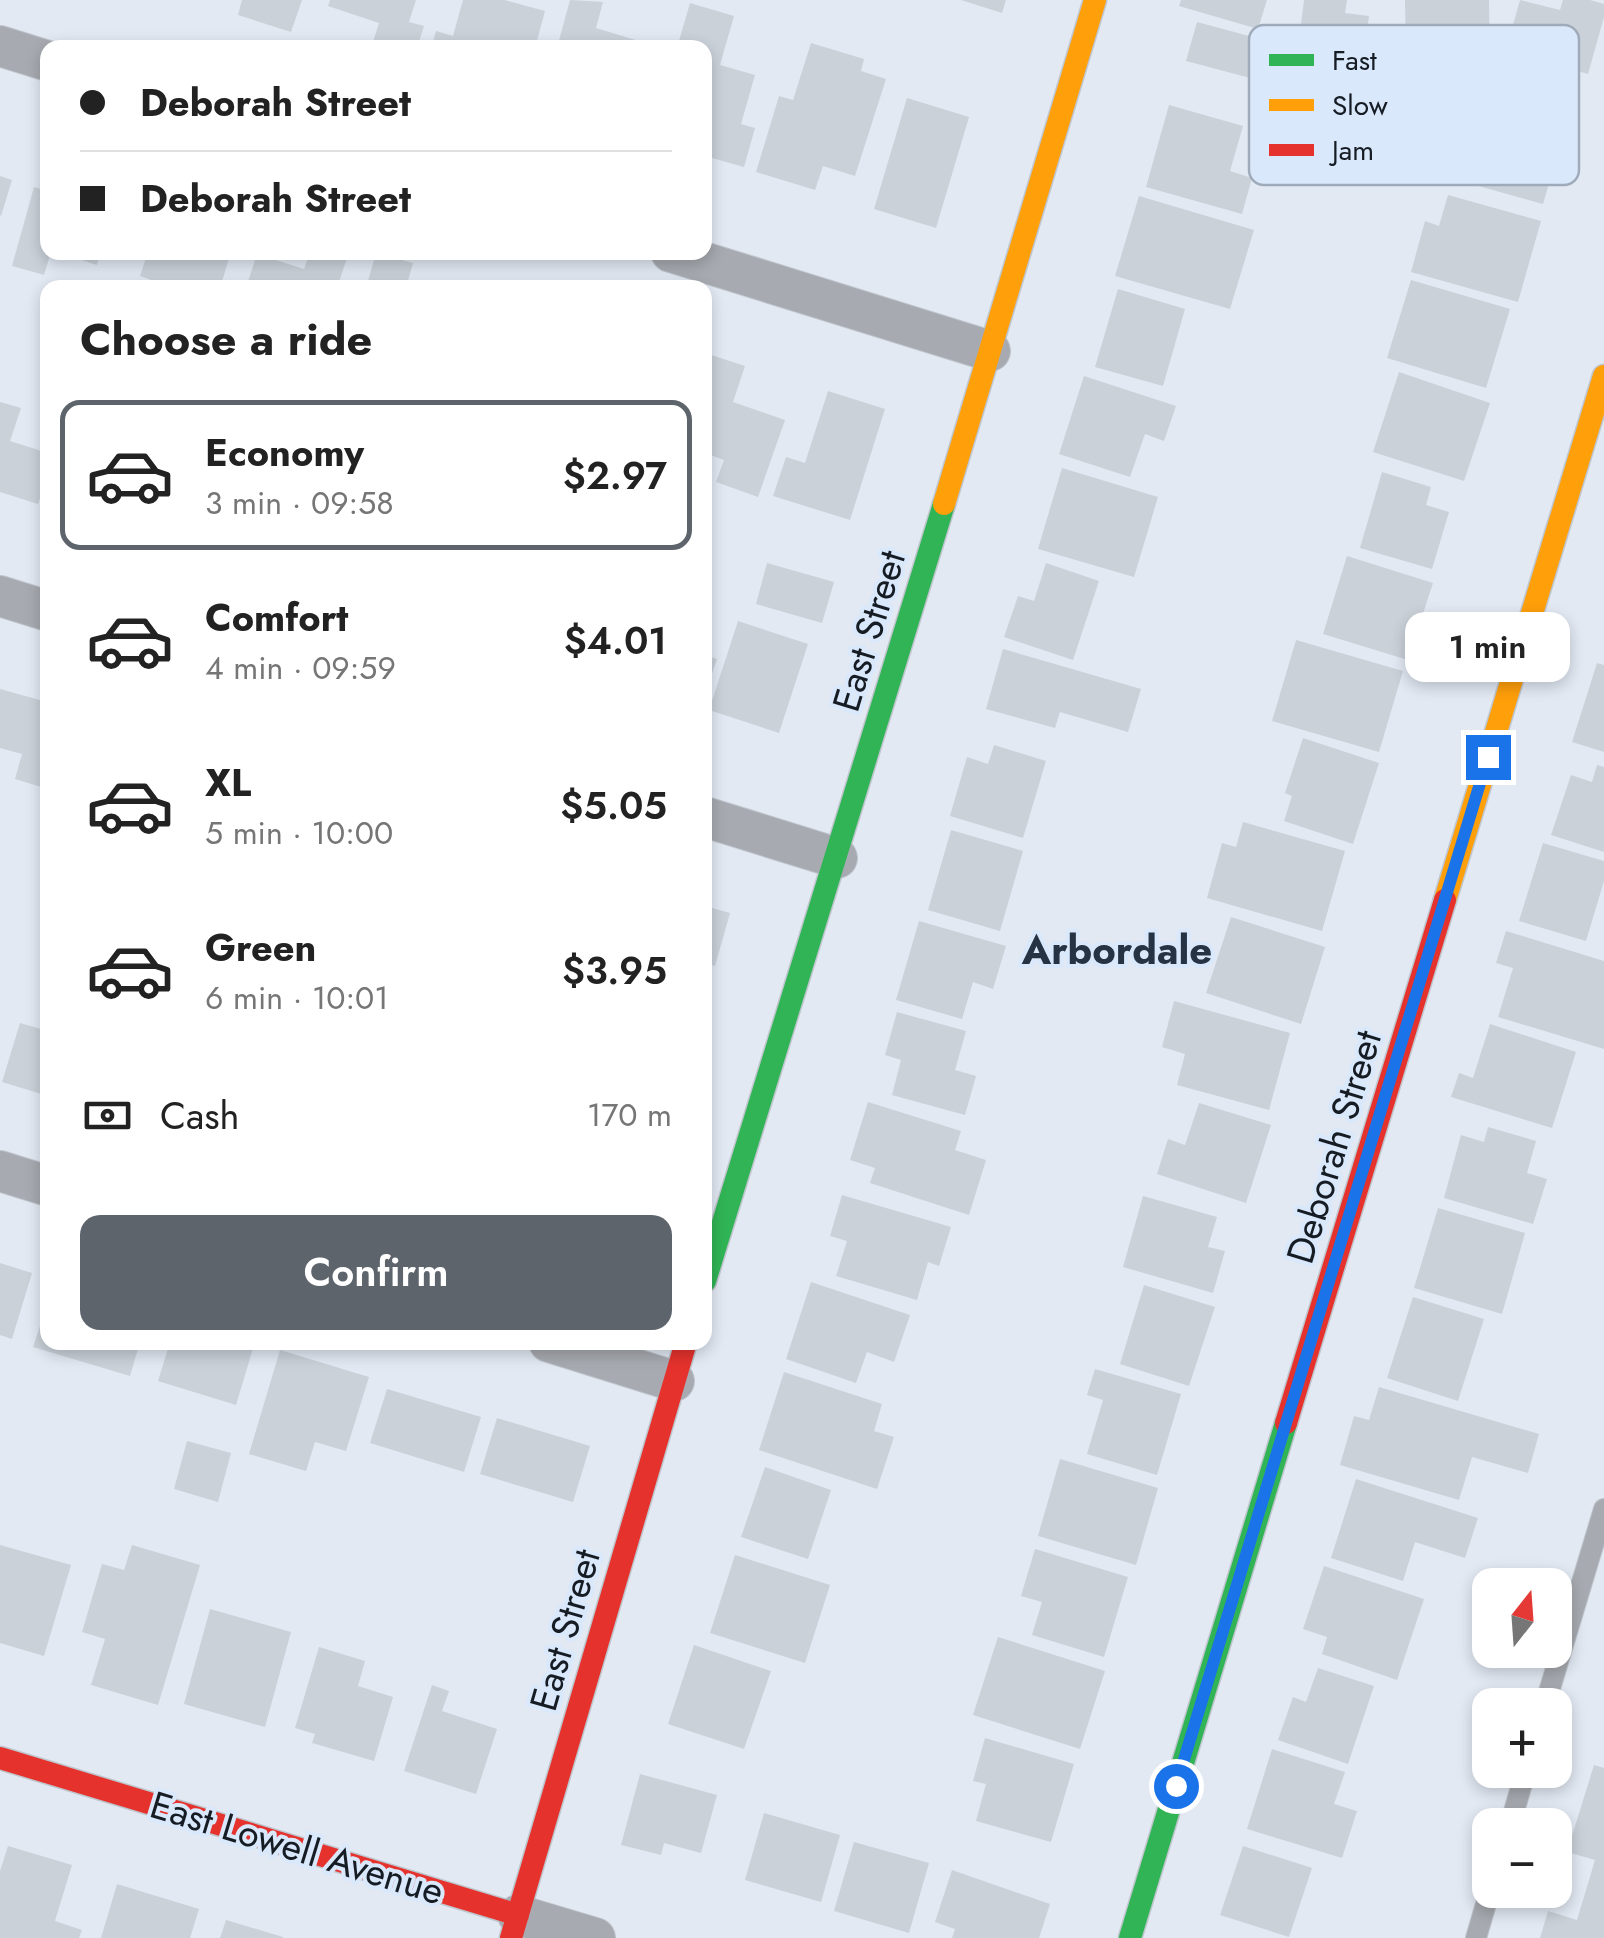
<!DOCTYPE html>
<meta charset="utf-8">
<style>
body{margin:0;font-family:Jost,sans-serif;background:#f2f2f2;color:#222;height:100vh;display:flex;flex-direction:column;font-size:38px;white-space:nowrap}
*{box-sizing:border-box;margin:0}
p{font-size:32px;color:#767676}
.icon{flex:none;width:55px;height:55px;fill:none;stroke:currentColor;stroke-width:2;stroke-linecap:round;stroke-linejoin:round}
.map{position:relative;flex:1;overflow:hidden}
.drawer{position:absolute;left:40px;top:280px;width:672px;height:1070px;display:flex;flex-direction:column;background:#fff;border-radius:20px;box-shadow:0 5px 15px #0003}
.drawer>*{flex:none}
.banner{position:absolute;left:40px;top:40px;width:672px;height:220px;border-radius:20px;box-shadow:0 5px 15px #0003;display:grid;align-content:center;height:220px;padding:0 40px;background:#fff}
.needle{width:65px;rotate:17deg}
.fabs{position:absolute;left:1472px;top:1568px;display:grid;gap:20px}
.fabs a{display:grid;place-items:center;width:100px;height:100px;border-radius:20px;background:#fff;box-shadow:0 5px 15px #0003;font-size:50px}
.end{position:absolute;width:45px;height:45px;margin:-22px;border:12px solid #1a73e8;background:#fff;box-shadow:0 0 0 5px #fff}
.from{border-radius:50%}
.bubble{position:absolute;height:70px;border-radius:20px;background:#fff;box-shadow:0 5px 15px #0003;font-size:32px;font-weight:600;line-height:70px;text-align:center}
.banner b{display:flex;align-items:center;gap:35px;height:95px;font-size:38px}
.banner b+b{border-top:2px solid #e0e0e0}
.banner i{width:25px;height:25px;background:#222}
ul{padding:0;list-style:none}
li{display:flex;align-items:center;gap:30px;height:150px;margin:0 20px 15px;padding:0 20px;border:5px solid transparent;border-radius:20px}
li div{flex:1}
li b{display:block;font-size:38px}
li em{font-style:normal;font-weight:600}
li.selected{border-color:#5d646c}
li>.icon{width:90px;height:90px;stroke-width:1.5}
h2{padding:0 40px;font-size:45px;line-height:120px}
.pay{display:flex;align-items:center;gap:25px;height:110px;padding:0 40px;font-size:38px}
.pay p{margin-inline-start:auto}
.button{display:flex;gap:20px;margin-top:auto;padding:20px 40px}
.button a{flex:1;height:115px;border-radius:20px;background:#5d646c;color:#fff;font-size:40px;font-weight:600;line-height:115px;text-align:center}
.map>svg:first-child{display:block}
.building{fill:#cad1d9}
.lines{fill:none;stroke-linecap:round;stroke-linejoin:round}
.lane-casing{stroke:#bfc5cc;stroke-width:22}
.street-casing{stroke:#bfc5cc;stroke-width:42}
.fast-casing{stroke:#bfc5cc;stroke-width:25}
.slow-casing{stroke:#bfc5cc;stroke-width:25}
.jam-casing{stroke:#bfc5cc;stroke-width:25}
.lane{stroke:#a7aab0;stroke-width:20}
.street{stroke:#a7aab0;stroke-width:40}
.fast{stroke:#30b455;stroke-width:22}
.slow{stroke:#ff9f0a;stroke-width:22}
.jam{stroke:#e5322d;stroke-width:22}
.route{stroke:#1a73e8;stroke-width:12}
.labels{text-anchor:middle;stroke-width:8;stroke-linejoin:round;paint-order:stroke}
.street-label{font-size:38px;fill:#161c24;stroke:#dae8fb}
.neighbourhood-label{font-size:40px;font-weight:bold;fill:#253345;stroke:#dae8fb}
.key{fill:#dae8fb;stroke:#9fabba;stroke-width:2.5}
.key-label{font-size:28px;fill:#161c24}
</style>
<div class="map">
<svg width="1604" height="1938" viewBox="0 0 1604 1938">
<rect width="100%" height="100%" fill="#e2e9f3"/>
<path class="building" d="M242 0H302L291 32 238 15Z
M330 0H416L409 22 424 26 417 48H371L379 23 328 6Z
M463 0H504L545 11 535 48H431L436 31 453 36Z
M570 0 603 2 596 28 662 48H557Z
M961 0H1006L1002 13Z
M1181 0H1267L1258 29 1179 6Z
M1304 0H1347L1345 13 1369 16 1359 95 1293 87Z
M1405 0H1489L1490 66 1457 67V56L1406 57Z
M1520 0 1560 10 1563 0H1590L1604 4V17L1588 74 1506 50Z
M690 3 734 16 720 65 755 75 741 124 755 128 744 167 705 156 710 119 705 118V48H677Z
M1197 22 1264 40 1254 79 1186 61Z
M811 43 864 59 861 71 886 79 855 176 823 166 815 190 756 172 779 96 793 100Z
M907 98 969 117 936 228 874 209Z
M1475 99 1566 125 1543 204 1453 179Z
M1169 105 1243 126 1230 171 1252 178 1242 214 1146 187Z
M0 176 12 180 1 216 0 215Z
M34 187 48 191V252H51L44 275 12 266Z
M1448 195 1541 221 1518 302 1411 272 1425 221 1439 226Z
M1139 196 1254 230 1230 309 1115 276Z
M57 252H100L97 265Z
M148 252H231L220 288H174L140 276Z
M310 252H349L337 288H246L257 254 304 269Z
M376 253 413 263 406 288H366Z
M1411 280 1510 309 1486 388 1387 358Z
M1118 289 1185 309 1163 386 1095 367Z
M705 353 745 366 733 402 785 420 758 497 716 482 724 460 705 453Z
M1399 372 1490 403 1464 481 1373 452Z
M1084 376 1176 406 1164 441 1145 434 1130 477 1059 454Z
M828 391 885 409 850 520 773 496 786 457 805 463Z
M0 402 21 408 10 441 48 453V476L38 504 0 492Z
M1062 468 1158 497 1134 577 1038 549Z
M1382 472 1431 487 1426 505 1449 512 1432 569 1360 548Z
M1347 556 1433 583 1408 660 1323 634Z
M767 563 834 582 822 623 756 604Z
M1046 563 1099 581 1073 660 1004 637 1018 596 1034 601Z
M738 621 808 644 779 733 709 710Z
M1296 640 1403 671 1379 752 1272 721Z
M1003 649 1141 689 1128 732 1060 712 1055 728 986 709Z
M705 655 717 659 706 691H705Z
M1597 663 1604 665V752L1572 742Z
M0 689 47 702 44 715 48 716V789L15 779 22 754 0 748Z
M1303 738 1379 763 1353 844 1284 821 1292 796 1285 793Z
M994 745 1046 761 1023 838 950 816 967 757 988 764Z
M1597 765 1604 767V852L1551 835 1571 775 1592 782Z
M1243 822 1345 851 1322 931 1207 898 1222 843 1236 847Z
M951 830 1023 851 1000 931 928 910Z
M1543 843 1604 861V881L1586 941 1519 921Z
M705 906 730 913 715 966 705 963Z
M1231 917 1325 947 1301 1024 1206 993Z
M919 921 1006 946 993 989 973 982 962 1019 896 1000Z
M1506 931 1604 961V1049L1498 1017 1513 968 1496 963Z
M1174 1001 1290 1033 1269 1110 1177 1085 1185 1054 1162 1047Z
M897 1012 966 1031 955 1070 976 1076 965 1115 892 1095 901 1060 885 1055Z
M20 1023 48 1031V1096L2 1082Z
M1490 1024 1576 1052 1552 1128 1451 1097 1459 1073 1473 1078Z
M868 1102 961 1131 955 1150 986 1160 969 1215 870 1183 875 1168 850 1160Z
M1199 1103 1271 1125 1246 1203 1157 1174 1168 1139 1185 1145Z
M1488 1127 1536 1141 1527 1173 1547 1179 1533 1224 1444 1198 1461 1135 1484 1142Z
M842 1195 951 1227 939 1266 928 1262 917 1300 836 1276 847 1241 830 1236Z
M1143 1196 1217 1217 1208 1247 1225 1251 1213 1293 1123 1267Z
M1438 1208 1525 1233 1502 1314 1414 1288Z
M0 1263 32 1273 12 1339 0 1335Z
M811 1282 910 1315 894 1362 867 1352 856 1383 786 1359Z
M1144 1285 1215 1307 1189 1386 1120 1364Z
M1413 1297 1484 1319 1458 1401 1387 1378Z
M48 1302V1342H140L130 1376 33 1347Z
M170 1342 254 1345 236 1405 158 1381Z
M280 1350 369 1377 346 1451 315 1442 306 1471 249 1454Z
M1095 1369 1181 1394 1157 1475 1087 1454 1103 1400 1087 1395Z
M784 1372 882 1404 874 1431 894 1437 877 1489 759 1450Z
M1379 1387 1539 1434 1528 1473 1472 1457 1459 1500 1340 1465 1354 1416 1369 1420Z
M387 1389 481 1417 464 1472 370 1443Z
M497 1418 590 1446 573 1502 480 1474Z
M187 1441 231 1453 218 1502 174 1489Z
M1060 1459 1158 1488 1136 1565 1038 1536Z
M765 1467 831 1490 808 1559 741 1537Z
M1356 1479 1478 1518 1465 1558 1415 1542 1403 1581 1331 1558Z
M0 1545 71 1565 44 1656 0 1643Z
M132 1545 200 1565 158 1705 91 1685 105 1639 82 1632 102 1564 124 1570Z
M1035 1549 1128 1577 1104 1657 1032 1635 1042 1602 1021 1596Z
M735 1555 830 1585 805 1663 710 1633Z
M1324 1566 1424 1599 1397 1680 1322 1654 1327 1637 1303 1629Z
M210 1609 291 1632 265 1727 184 1704Z
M998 1637 1105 1671 1080 1749 973 1715Z
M694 1645 771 1671 744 1749 668 1724Z
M319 1647 365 1661 358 1686 393 1697 374 1761 312 1743 315 1734 295 1728Z
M1318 1668 1374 1686 1348 1764 1278 1740 1293 1697 1306 1702Z
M432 1685 449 1691 442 1711 497 1729 476 1794 404 1771Z
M985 1738 1074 1764 1051 1842 976 1821 986 1784 973 1781Z
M1272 1749 1345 1772 1334 1804 1357 1811 1342 1858 1247 1829Z
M1594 1765 1604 1768V1938H1540L1548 1911 1577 1920 1595 1860 1567 1852Z
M640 1774 717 1795 701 1853 664 1843 661 1855 621 1845Z
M764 1813 840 1835 821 1902 745 1880Z
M854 1842 929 1863 909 1933 834 1911Z
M8 1846 72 1865 55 1921 82 1930 79 1938H0V1871Z
M1243 1846 1312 1868 1289 1937 1220 1915Z
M952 1870 1050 1904 1039 1938H952L955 1929 935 1922Z
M117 1884 199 1909 190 1938H101Z
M226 1920 283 1937V1938H220Z"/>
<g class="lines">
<g class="lane-casing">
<path id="lane" d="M1545 1705 1604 1509
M1510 1825 1526 1770
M1476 1938 1490 1890"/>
</g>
<g class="street-casing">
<path id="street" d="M0 46 48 61
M671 252 990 351
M0 596 48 611
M705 817 837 858
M0 1171 48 1186
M549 1342 674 1381
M518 1915 595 1938"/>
</g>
<g class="fast-casing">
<path id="fast" d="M705 1281 944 504
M1130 1938 1286 1423"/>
</g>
<g class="slow-casing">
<path id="slow" d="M944 504 1095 0
M1445 900 1604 376"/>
</g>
<g class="jam-casing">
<path id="jam" d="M1286 1423 1445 900
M0 1758 518 1915
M511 1938 686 1342"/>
</g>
<use href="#lane" class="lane"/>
<use href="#street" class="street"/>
<use href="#fast" class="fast"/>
<use href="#slow" class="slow"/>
<use href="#jam" class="jam"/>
</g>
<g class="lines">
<path class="route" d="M1176 1786 1488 757"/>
</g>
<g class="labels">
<g class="street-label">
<text transform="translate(869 631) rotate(-73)" y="13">East Street</text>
<text transform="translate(1334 1147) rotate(-73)" y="13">Deborah Street</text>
<text transform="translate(565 1630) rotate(-74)" y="13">East Street</text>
<text transform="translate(297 1848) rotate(17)" y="13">East Lowell Avenue</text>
</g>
<g class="neighbourhood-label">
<text x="1117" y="964">Arbordale</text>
</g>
</g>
<rect x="1249" y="25" width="330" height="160" rx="15" class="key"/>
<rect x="1269" y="54" width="45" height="12" fill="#30b455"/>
<rect x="1269" y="99" width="45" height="12" fill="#ff9f0a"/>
<rect x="1269" y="144" width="45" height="12" fill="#e5322d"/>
<g class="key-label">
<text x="1332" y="70">Fast</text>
<text x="1332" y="115">Slow</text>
<text x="1332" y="160">Jam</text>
</g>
</svg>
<div class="fabs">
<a><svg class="needle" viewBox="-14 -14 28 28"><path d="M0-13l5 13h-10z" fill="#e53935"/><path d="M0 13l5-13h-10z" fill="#767676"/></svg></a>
<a>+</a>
<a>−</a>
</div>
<i class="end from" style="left:1176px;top:1786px"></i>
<i class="end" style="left:1488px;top:757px"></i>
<div class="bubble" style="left:1405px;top:612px;width:165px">1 min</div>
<div class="banner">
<b><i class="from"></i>Deborah Street</b>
<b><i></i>Deborah Street</b>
</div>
<section class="drawer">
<h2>Choose a ride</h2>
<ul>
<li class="selected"><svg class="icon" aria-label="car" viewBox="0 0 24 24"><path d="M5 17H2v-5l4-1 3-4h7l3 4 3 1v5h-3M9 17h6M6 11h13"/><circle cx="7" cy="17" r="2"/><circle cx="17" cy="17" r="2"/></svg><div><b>Economy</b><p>3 min · 09:58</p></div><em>$2.97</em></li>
<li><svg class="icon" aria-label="car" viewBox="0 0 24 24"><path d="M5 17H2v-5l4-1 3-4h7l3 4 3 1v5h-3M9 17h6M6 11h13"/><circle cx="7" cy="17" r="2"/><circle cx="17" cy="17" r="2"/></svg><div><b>Comfort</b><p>4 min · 09:59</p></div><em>$4.01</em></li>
<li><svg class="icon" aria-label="car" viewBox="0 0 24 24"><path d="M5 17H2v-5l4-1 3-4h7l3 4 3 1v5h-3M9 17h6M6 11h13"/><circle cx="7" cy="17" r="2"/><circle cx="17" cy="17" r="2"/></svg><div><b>XL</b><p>5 min · 10:00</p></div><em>$5.05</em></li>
<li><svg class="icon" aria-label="car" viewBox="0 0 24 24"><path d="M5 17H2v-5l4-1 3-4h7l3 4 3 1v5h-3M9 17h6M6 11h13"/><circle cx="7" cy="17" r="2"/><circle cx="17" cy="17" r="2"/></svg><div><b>Green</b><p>6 min · 10:01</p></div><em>$3.95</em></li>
</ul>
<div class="pay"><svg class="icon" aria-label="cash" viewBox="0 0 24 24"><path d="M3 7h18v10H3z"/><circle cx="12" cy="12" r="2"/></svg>Cash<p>170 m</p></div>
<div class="button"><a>Confirm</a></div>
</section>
</div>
